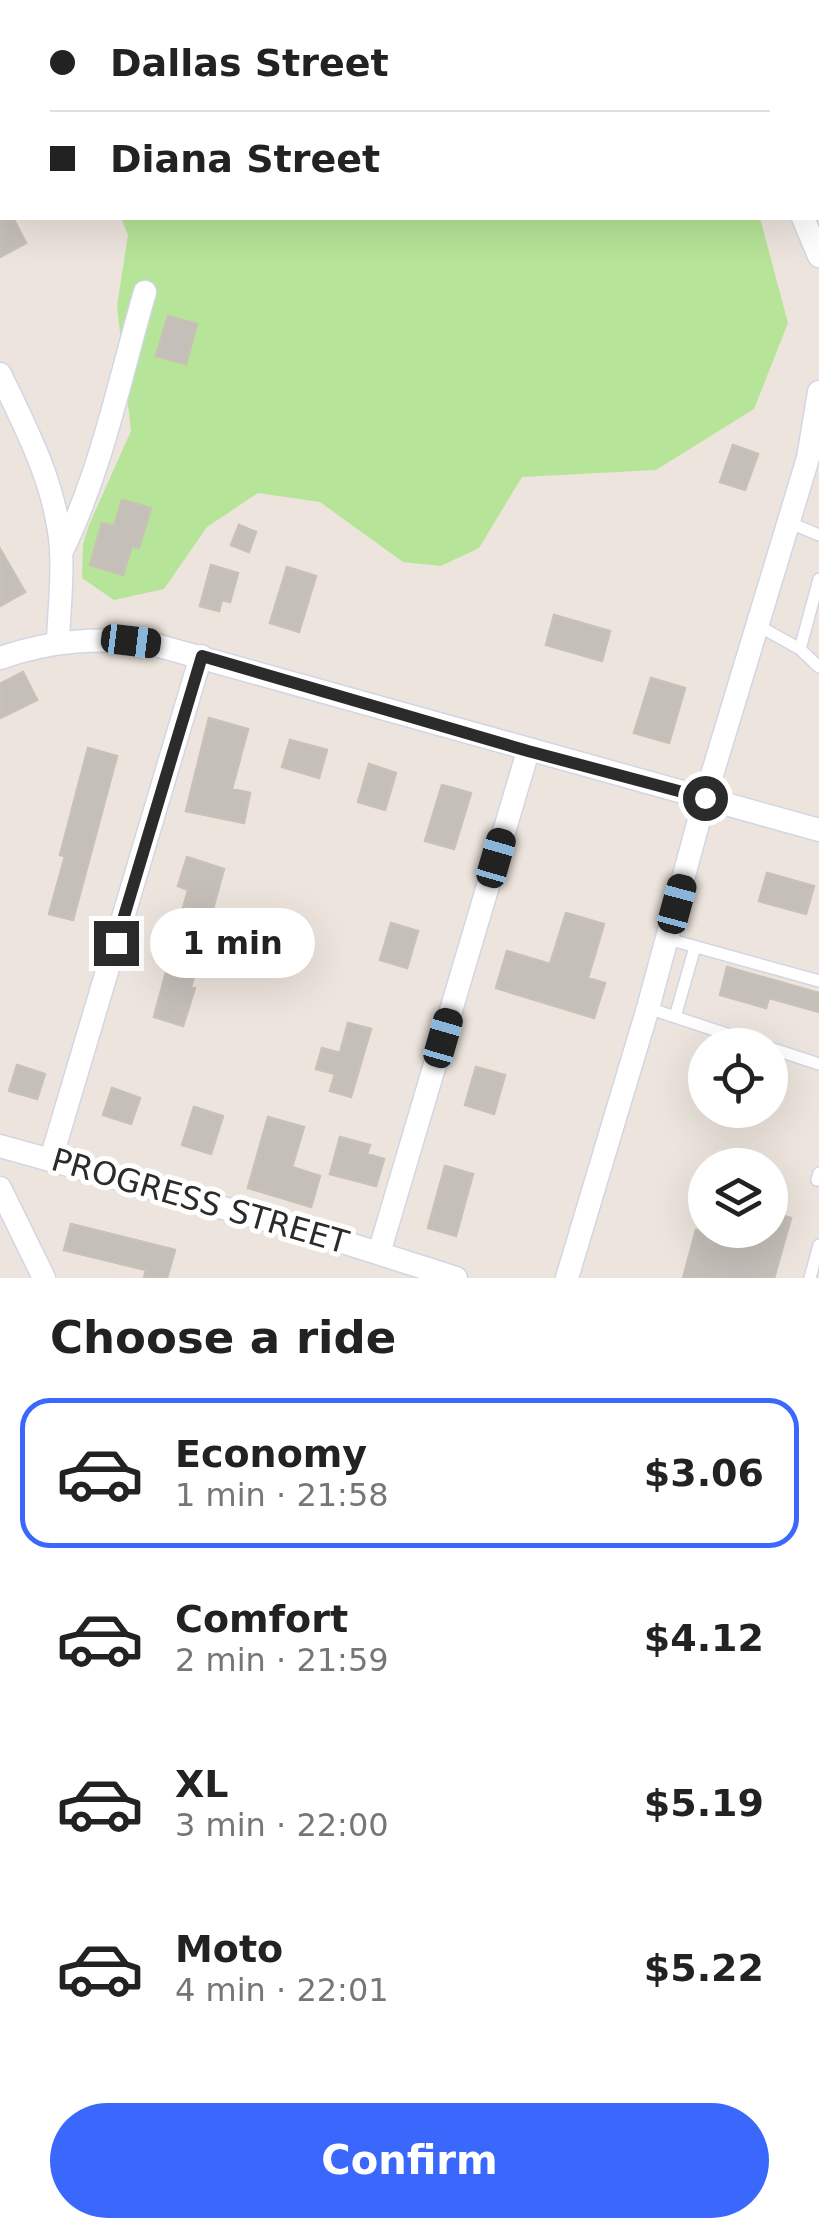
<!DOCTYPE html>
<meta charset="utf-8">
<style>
body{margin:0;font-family:"DejaVu Sans",sans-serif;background:#f2f2f2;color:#222;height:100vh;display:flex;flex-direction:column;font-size:38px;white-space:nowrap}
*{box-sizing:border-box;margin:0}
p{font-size:32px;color:#767676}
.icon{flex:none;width:55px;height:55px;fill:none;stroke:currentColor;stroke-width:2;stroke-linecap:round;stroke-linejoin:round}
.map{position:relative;height:1278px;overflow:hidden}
.panel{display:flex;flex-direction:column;background:#fff;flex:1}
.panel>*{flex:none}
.top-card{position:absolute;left:0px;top:0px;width:820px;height:220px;box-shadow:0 10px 40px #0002;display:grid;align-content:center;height:220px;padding:0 50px;background:#fff}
.fabs{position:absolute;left:688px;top:1028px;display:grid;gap:20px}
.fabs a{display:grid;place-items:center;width:100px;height:100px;border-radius:50%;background:#fff;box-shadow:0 10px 40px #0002;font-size:50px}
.end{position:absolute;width:45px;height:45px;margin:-22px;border:12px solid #2b2b2b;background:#fff;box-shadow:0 0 0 5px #fff}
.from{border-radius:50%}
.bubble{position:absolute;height:70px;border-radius:35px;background:#fff;box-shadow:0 10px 40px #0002;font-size:32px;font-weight:600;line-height:70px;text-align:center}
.car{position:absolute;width:30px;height:60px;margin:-30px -15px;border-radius:12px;box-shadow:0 0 8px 2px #0007;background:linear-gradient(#222 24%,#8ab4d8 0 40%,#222 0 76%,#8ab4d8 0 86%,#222 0)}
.top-card b{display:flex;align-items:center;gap:35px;height:95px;font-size:38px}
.top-card b+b{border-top:2px solid #e0e0e0}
.top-card i{width:25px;height:25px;background:#222}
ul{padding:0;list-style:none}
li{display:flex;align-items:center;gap:30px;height:150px;margin:0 20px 15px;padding:0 30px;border:5px solid transparent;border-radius:30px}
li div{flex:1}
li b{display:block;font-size:38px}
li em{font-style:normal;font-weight:600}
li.current{border-color:#3a68fd}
li>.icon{width:90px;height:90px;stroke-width:1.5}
h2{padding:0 50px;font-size:45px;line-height:120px}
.action{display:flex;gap:20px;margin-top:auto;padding:20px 50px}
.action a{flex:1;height:115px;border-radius:60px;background:#3a68fd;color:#fff;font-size:40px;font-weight:600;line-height:115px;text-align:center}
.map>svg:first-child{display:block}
.green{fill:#b6e498}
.building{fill:#c5bfb9;stroke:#c8c1b6;stroke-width:2.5}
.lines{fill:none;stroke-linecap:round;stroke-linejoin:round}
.service-casing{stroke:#d2d6e4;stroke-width:14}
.minor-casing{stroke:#d2d6e4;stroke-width:25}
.service{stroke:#fff;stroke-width:11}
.minor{stroke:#fff;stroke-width:22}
.route{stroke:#2b2b2b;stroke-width:12}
.labels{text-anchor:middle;stroke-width:10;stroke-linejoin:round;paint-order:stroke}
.street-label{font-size:32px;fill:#2b2b2b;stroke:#fff}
</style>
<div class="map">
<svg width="819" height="1278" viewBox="0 0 819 1278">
<rect width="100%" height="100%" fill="#ede5dd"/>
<path class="green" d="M0 0H620L622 2H2V53Z
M121 218H760L788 323 754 409 656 470 522 477 479 548 441 566 403 562 320 502 258 493 207 527 164 589 114 600 82 578 83 544 89 525 131 431 117 306 128 235Z"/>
<path class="building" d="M0 194 2 218H13L26 243 0 257Z
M168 316 197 324 186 364 156 356Z
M733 445 758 454 745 490 720 482Z
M122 500 151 508 139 548 132 546 123 575 90 565 102 523 114 526Z
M239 525 256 532 249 552 231 545Z
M0 549 25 592 0 606Z
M211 565 238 573 230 602 222 600 219 611 200 606Z
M287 567 316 576 299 632 270 623Z
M554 615 610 631 602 661 546 645Z
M23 672 37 700 0 718V684Z
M651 678 685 688 669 743 634 733Z
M209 718 248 729 232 789 250 793 244 823 186 811Z
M290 740 327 750 319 778 282 767Z
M88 748 117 756 73 920 49 914 65 856 60 855Z
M369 764 396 773 385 810 358 802Z
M442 785 471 793 454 849 425 841Z
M187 857 224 869 191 987 195 988 183 1026 154 1017 188 890 178 886Z
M767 873 814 886 806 914 759 901Z
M566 913 604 924 588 978 605 983 594 1018 496 988 507 951 550 964Z
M391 923 418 931 407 968 380 960Z
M727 967 819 993V1012L769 998 766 1008 720 995Z
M348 1023 371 1029 351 1097 330 1091 335 1074 316 1069 322 1048 340 1053Z
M17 1065 45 1074 37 1099 9 1091Z
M476 1067 505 1075 494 1114 465 1105Z
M112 1088 140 1098 131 1124 103 1115Z
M194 1107 223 1116 211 1154 182 1145Z
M268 1117 304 1127 292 1167 320 1176 311 1207 248 1188Z
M340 1137 370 1145 367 1154 384 1159 376 1186 330 1174Z
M445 1166 473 1174 456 1236 428 1228Z
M770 1212 791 1218 774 1278H683L696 1230H770Z
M71 1224 175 1250 167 1278H144L146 1270 64 1250Z"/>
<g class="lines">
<g class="service-casing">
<path id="service" d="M788 522 819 535
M757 625 800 649 819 667
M800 649 819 579
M668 939 819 981
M648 1008 760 1045
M675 1017 695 947
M770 1048 819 1064
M817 1180 819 1173
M810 1278 819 1245"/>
</g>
<g class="minor-casing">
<path id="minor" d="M219 0 221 2
M665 0 667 2
M803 218 819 256
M0 374C27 430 56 485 61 548 63 579 59 611 58 642
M61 553C102 470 119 381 145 292
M0 658C52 640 99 637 152 644L819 830
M0 1146 324 1236 456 1278
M51 1159 201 656
M0 1188 44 1278
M379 1253 528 751
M567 1278 648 1008 705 798 808 458 819 392"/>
</g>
<use href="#service" class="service"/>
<use href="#minor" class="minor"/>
</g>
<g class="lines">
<path class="route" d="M116 943 202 656 528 751 705 798"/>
</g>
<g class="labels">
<g class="street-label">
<text transform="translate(200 1201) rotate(16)" y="11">PROGRESS STREET</text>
</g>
</g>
</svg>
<div class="fabs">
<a><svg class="icon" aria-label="locate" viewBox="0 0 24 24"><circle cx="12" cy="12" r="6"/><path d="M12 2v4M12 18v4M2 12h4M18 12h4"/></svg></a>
<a><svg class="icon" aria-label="layers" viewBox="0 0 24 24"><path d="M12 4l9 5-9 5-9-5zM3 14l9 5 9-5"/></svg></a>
</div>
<i class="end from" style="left:705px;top:798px"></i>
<i class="end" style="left:116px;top:943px"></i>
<div class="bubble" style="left:150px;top:908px;width:165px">1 min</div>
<i class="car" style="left:131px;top:641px;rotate:97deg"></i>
<i class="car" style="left:496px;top:858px;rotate:16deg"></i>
<i class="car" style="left:677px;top:904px;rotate:15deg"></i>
<i class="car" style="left:443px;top:1038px;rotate:16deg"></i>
<div class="top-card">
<b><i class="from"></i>Dallas Street</b>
<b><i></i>Diana Street</b>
</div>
</div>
<section class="panel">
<h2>Choose a ride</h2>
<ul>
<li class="current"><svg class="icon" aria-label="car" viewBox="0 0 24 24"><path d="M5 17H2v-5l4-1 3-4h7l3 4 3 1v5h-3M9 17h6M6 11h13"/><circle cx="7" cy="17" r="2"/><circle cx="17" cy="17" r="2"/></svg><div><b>Economy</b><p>1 min · 21:58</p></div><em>$3.06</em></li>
<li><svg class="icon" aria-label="car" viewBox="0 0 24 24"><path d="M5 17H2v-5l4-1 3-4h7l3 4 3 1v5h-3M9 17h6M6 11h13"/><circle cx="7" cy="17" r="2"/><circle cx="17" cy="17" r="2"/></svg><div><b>Comfort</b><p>2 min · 21:59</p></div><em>$4.12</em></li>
<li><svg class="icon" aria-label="car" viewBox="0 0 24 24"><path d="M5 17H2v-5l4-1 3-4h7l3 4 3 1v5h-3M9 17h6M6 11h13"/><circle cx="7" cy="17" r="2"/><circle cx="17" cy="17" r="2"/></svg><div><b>XL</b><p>3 min · 22:00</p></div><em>$5.19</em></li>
<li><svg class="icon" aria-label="car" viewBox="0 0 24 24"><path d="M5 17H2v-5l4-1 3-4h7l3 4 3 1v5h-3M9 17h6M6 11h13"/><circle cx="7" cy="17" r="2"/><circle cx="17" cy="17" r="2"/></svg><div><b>Moto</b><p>4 min · 22:01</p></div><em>$5.22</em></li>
</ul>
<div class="action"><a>Confirm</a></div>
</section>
